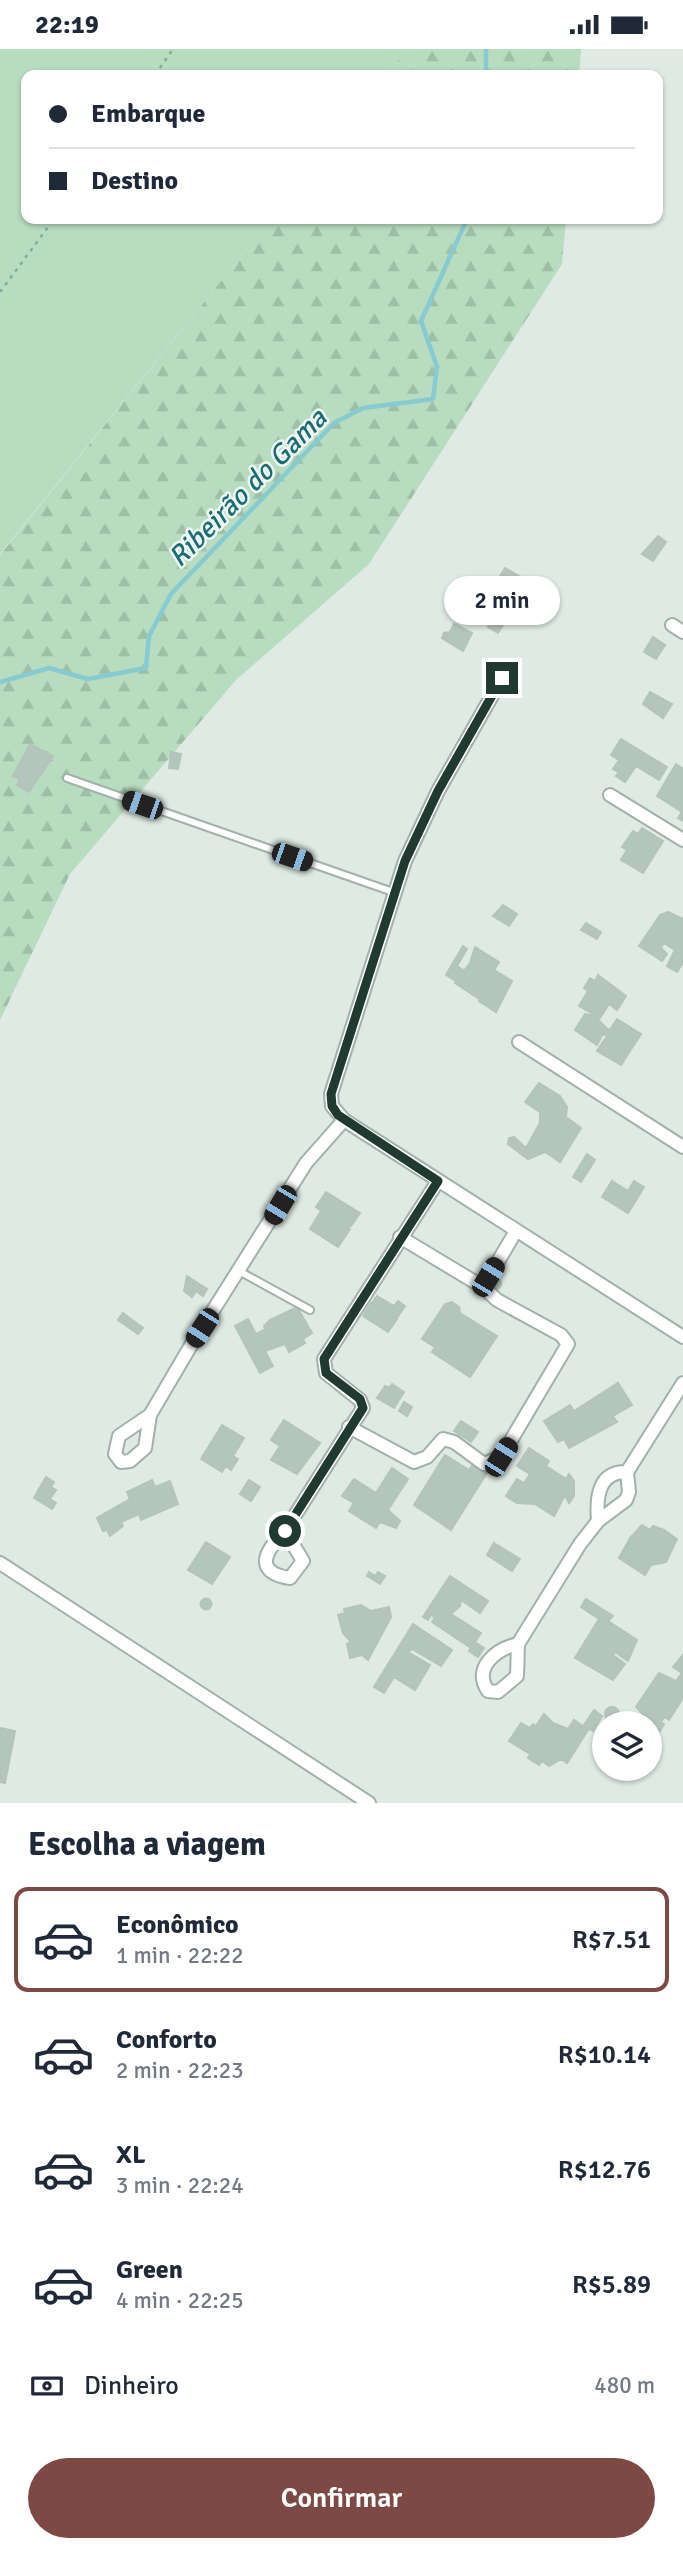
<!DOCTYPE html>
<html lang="pt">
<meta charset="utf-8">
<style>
body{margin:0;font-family:Signika,sans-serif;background:#f6f6f7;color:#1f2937;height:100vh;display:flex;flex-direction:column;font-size:26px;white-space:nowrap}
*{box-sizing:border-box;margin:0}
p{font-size:23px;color:#747a83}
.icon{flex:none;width:38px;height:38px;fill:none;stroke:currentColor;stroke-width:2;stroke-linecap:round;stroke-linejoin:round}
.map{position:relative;height:1754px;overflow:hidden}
.panel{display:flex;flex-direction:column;background:#fff;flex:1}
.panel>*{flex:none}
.top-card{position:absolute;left:21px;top:21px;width:642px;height:154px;border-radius:14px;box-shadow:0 2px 5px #0004;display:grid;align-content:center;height:154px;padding:0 28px;background:#fff}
.buttons{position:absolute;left:592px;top:1662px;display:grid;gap:14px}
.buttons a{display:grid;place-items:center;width:70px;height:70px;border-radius:50%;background:#fff;box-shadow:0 2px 5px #0004;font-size:35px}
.end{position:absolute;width:32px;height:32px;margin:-16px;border:9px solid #203a31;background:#fff;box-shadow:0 0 0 4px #fff}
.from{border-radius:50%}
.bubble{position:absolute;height:49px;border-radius:24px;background:#fff;box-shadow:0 2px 5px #0004;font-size:23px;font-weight:600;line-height:49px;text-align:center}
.car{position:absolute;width:21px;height:42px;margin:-21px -10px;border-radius:9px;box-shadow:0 0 5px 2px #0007;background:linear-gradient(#222 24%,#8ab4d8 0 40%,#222 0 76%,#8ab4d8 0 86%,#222 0)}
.top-card b{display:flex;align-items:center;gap:24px;height:66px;font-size:26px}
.top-card b+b{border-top:2px solid #e0e1e3}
.top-card i{width:18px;height:18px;background:#1f2937}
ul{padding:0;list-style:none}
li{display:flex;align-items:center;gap:21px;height:105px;margin:0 14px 10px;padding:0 14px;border:4px solid transparent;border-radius:14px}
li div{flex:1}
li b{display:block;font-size:26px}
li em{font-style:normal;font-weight:600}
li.selected{border-color:#7d4945}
li>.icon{width:63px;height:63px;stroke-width:1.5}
h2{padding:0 28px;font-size:32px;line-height:84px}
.pay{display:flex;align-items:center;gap:18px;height:77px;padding:0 28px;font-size:26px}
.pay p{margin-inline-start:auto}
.button{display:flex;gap:14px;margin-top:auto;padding:14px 28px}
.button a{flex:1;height:80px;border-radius:42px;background:#7d4945;color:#fff;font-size:28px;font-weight:600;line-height:80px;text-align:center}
.status{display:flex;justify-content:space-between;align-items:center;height:49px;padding:0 35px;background:#fff;direction:ltr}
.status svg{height:19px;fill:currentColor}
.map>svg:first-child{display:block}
.green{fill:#b8dcbf}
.forest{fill:url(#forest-firs)}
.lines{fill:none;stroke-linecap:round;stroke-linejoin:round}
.stream{stroke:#87cad0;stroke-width:4.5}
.building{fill:#b4c5bd;stroke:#b2c4bb;stroke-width:2}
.service-casing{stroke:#a2b2ab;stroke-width:10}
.minor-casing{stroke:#a2b2ab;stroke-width:16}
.path{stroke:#80ae9c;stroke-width:2.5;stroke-dasharray:3.5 5;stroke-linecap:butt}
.service{stroke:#fff;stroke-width:6}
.minor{stroke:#fff;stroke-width:12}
.route{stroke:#203a31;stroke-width:9}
.labels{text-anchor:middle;stroke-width:5;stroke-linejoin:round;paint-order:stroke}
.water-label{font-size:28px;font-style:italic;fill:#1b6d75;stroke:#eff7f3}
</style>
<div class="status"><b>22:19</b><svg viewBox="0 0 49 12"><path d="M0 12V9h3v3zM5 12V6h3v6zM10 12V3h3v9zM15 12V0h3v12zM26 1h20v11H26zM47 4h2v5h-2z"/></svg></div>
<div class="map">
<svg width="683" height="1754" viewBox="0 0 683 1754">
<defs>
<pattern id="forest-firs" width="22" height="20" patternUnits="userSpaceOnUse" patternTransform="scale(1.75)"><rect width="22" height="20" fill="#b8dcbf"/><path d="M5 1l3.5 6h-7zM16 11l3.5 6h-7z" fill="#9ebea5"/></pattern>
</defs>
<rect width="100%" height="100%" fill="#dfeae4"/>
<path class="green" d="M0 0H408L386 26H26V170H271L0 505Z"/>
<path class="forest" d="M408 0H581L579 26H386Z
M271 170H566L562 215 369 515 236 631 70 825 0 971V506Z"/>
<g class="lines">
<path class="stream" d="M486 26V0
M0 633 49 619 88 630 146 619 149 587 171 545 334 374 363 359 433 350 437 318 421 272 467 170"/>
</g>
<path class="building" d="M658 487 666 493 653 512 642 505Z
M505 519 534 536 511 574 506 571 498 584 488 578 498 556 488 547Z
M454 575 472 584 463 602 442 589 444 584 450 583Z
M653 588 665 596 656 610 644 603Z
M650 643 672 655 663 669 643 655Z
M621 690 667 718 659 731 636 717 625 733 616 727 619 723 613 720 619 711 611 706Z
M30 695 53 707 29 743 17 736 22 726 18 729 13 727Z
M171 703 181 705 178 720 169 719Z
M676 715 683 720V772L678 769 682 763 657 747Z
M642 779 663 792 643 824 621 811 627 801 622 798 633 782 638 785Z
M503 856 517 865 509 877 493 867Z
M668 863 683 870V914L677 923 667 917 675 901 664 894 661 899 667 905 662 912 639 897 660 866Z
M586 874 601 883 597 890 581 881Z
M463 897 467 900 457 917 465 922 456 932 446 926Z
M475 898 499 913 494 921 512 932 496 963 479 952 482 943 478 949 455 934 470 914Z
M598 926 626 947 617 961 609 955 600 969 579 957 588 942 584 939 590 929 595 932Z
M585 965 595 967 606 979 597 996 575 981Z
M617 970 641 985 621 1016 597 1002 607 987 603 985 606 979 610 981Z
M539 1034 560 1047 567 1058 566 1068 581 1079 560 1113 545 1103 528 1110 508 1095 509 1089 514 1088 526 1099 540 1074V1063L525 1053Z
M587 1105 595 1111 581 1133 573 1128Z
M612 1132 628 1142 634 1132 644 1138 628 1164 602 1148Z
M326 1143 360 1164 351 1177H346L350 1180 344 1189 341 1187 344 1189 338 1198 310 1180 321 1162 316 1158Z
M187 1227 207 1240 203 1247 196 1242 192 1248 184 1242Z
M491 1235a5 5 0 1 1 10 0a5 5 0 1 1-10 0Z
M377 1247 394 1257 398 1252 405 1257 396 1270 372 1254Z
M452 1253 459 1258 460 1264 497 1287 470 1328 432 1303 435 1298 422 1290 445 1255Z
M371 1254 397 1270 388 1283 363 1267Z
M297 1258 312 1284 303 1290 305 1294 289 1303 285 1295 265 1302 273 1317 260 1324 235 1277 248 1270 256 1285 265 1280 264 1277 270 1271Z
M123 1264 143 1279 138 1285 118 1271Z
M618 1334 632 1356 613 1367 617 1373 569 1399 564 1390 558 1393 544 1372 570 1356 574 1362Z
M392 1335 404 1343 394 1359 377 1349 385 1337 389 1339Z
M404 1353 412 1358 407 1367 399 1362Z
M284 1371 320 1394 297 1425 271 1411 280 1397 271 1391Z
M461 1372 478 1383 471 1393 454 1382Z
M222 1376 244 1389 233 1407 238 1410 231 1421 226 1417 222 1423 201 1410Z
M529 1399 549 1412 546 1417 566 1430 569 1425 574 1432V1447L569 1454 565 1446 554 1467 535 1455 517 1454 506 1447 517 1430 524 1434 530 1425 517 1417Z
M445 1406 469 1421 474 1414 488 1422 451 1481 414 1456Z
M392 1419 408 1430 388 1461 400 1472 396 1479 380 1473 376 1479 349 1462 354 1454 342 1447 354 1430 376 1444Z
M46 1428 54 1433 51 1438 56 1441 50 1450 56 1454 52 1460 34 1449Z
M152 1431 155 1438 170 1432 178 1455 141 1471 139 1465 121 1473 123 1477 110 1487 107 1481 103 1482 97 1469 130 1450 127 1443Z
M249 1431 260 1438 251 1452 240 1445Z
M642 1476 650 1481 653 1477 664 1481 677 1490 666 1513 651 1516 645 1526 619 1509 630 1489Z
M206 1493 230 1508 212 1535 188 1521Z
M494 1494 520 1510 512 1522 487 1506Z
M369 1523 375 1527 378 1523 385 1527 380 1535 367 1527Z
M450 1527 488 1552 480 1564 461 1551 460 1557 451 1565 481 1584 475 1593 484 1599 478 1608 469 1602 471 1599 432 1573 435 1568 431 1566 428 1571 423 1568Z
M200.5 1555a5.5 5.5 0 1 1 11 0a5.5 5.5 0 1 1-11 0Z
M586 1550 613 1567 608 1572 637 1591 628 1612 615 1603 613 1606 625 1615 613 1631 575 1609 599 1570 581 1558Z
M361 1556 371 1562 389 1558 391 1568 368 1611 362 1606 350 1609 347 1595 351 1593 343 1584 338 1566 345 1564 344 1560Z
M413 1575 452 1601 441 1617 412 1600 408 1603 430 1616 415 1641 394 1628 384 1644 374 1638Z
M682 1607 683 1649 669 1671 664 1668 661 1673 664 1675 656 1689 649 1685V1675H636L642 1664 636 1658 659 1624 676 1632 682 1624 673 1618Z
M605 1665a7 7 0 1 1 14 0a7 7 0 1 1-14 0Z
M594 1661 602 1667 593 1682 584 1676Z
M544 1665 553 1674 568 1680 574 1671 588 1681 567 1714 561 1710 549 1717 542 1712 539 1716 528 1709 530 1705 509 1692 521 1674 530 1679 533 1675 536 1677Z
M0 1679 15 1682 5 1734 0 1733Z"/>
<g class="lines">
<g class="service-casing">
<path id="service" d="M67 729 393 843
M239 1222 310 1261"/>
</g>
<g class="minor-casing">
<path id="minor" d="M672 576 683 583
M502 629 438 742 405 812 331 1045 332 1057 344 1071 683 1288
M610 746 683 791
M519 993 683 1098
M400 1188 483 1238
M150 1366 119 1387 115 1405 121 1413 130 1412 145 1399 150 1366 190 1298 306 1114 344 1071
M349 1378 414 1413 427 1408 443 1390 454 1393 484 1415 501 1408 568 1295 561 1286 497 1251 483 1238 516 1182
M598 1472C596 1449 598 1422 627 1423
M285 1482C267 1500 251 1523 290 1529L303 1512 285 1482 363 1359 360 1351 326 1324 324 1310 438 1132
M0 1514 369 1754
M518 1595C496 1600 472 1619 488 1642L498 1643 517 1627 518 1595 580 1495 598 1472 626 1451 629 1443 627 1423 683 1334"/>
</g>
<path class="path" d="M155 26 173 0
M0 243 54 170"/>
<use href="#service" class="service"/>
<use href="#minor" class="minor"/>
</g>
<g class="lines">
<path class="route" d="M285 1482 363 1359 360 1350 326 1324 324 1310 438 1132 338 1066 332 1057 331 1045 405 812 438 742 502 629"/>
</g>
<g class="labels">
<g class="water-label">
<text transform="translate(247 438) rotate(-45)" y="10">Ribeirão do Gama</text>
</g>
</g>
</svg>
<div class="buttons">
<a><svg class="icon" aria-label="layers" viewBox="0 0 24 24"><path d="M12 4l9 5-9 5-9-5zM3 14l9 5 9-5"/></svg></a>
</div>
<i class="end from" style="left:285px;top:1482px"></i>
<i class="end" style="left:502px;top:629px"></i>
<div class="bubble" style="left:444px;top:527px;width:116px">2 min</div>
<i class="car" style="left:142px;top:756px;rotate:289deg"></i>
<i class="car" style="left:292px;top:808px;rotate:109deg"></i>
<i class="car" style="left:280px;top:1156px;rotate:211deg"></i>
<i class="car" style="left:488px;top:1228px;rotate:31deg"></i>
<i class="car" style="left:202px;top:1279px;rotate:213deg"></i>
<i class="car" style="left:501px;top:1408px;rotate:32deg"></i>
<div class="top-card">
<b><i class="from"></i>Embarque</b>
<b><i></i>Destino</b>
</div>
</div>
<section class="panel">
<h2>Escolha a viagem</h2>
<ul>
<li class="selected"><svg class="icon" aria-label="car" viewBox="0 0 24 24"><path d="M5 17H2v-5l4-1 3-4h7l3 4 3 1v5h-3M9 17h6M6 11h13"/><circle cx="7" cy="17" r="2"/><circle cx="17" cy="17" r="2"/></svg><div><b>Econômico</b><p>1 min · 22:22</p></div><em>R$7.51</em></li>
<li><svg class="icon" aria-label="car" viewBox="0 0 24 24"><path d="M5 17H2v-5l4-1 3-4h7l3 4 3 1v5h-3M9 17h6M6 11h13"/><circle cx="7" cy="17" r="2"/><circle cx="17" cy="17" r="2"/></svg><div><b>Conforto</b><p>2 min · 22:23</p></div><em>R$10.14</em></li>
<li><svg class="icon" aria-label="car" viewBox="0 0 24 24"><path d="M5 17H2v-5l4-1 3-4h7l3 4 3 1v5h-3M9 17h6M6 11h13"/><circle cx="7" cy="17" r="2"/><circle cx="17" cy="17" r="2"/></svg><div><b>XL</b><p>3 min · 22:24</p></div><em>R$12.76</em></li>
<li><svg class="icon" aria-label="car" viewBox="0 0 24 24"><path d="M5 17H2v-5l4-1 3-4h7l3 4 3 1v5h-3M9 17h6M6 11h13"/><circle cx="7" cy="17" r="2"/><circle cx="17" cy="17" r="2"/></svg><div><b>Green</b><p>4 min · 22:25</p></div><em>R$5.89</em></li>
</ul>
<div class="pay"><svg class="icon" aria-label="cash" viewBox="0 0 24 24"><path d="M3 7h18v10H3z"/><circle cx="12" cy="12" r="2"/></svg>Dinheiro<p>480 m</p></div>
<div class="button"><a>Confirmar</a></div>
</section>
